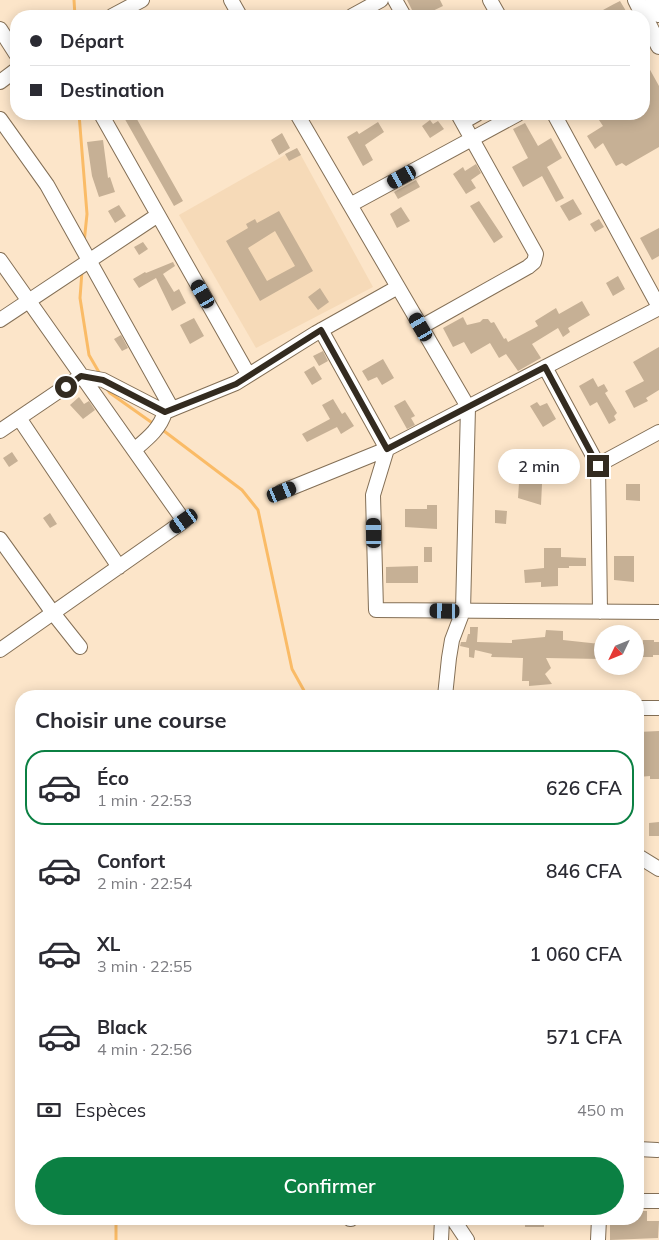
<!DOCTYPE html>
<html lang="fr">
<meta charset="utf-8">
<style>
body{margin:0;font-family:Mulish,sans-serif;background:#f2f2f3;color:#2b2b33;height:100vh;display:flex;flex-direction:column;font-size:19px;white-space:nowrap}
*{box-sizing:border-box;margin:0}
p{font-size:16px;color:#7c7c81}
.icon{flex:none;width:28px;height:28px;fill:none;stroke:currentColor;stroke-width:2;stroke-linecap:round;stroke-linejoin:round}
.map{position:relative;flex:1;overflow:hidden}
.panel{position:absolute;left:15px;top:690px;width:629px;height:535px;display:flex;flex-direction:column;background:#fff;border-radius:20px;box-shadow:0 2px 12px #0003}
.panel>*{flex:none}
.banner{position:absolute;left:10px;top:10px;width:640px;height:110px;border-radius:20px;box-shadow:0 2px 12px #0003;display:grid;align-content:center;height:110px;padding:0 20px;background:#fff}
.needle{width:32px;rotate:227deg}
.buttons{position:absolute;left:594px;top:625px;display:grid;gap:10px}
.buttons a{display:grid;place-items:center;width:50px;height:50px;border-radius:50%;background:#fff;box-shadow:0 2px 12px #0003;font-size:25px}
.end{position:absolute;width:22px;height:22px;margin:-11px;border:6px solid #332b20;background:#fff;box-shadow:0 0 0 2px #fff}
.from{border-radius:50%}
.bubble{position:absolute;height:35px;border-radius:18px;background:#fff;box-shadow:0 2px 12px #0003;font-size:16px;font-weight:600;line-height:35px;text-align:center}
.car{position:absolute;width:15px;height:30px;margin:-15px -8px;border-radius:6px;box-shadow:0 0 4px 1px #0007;background:linear-gradient(#222 24%,#8ab4d8 0 40%,#222 0 76%,#8ab4d8 0 86%,#222 0)}
.banner b{display:flex;align-items:center;gap:18px;height:48px;font-size:19px}
.banner b+b{border-top:1px solid #e1e1e2}
.banner i{width:12px;height:12px;background:#2b2b33}
ul{padding:0;list-style:none}
li{display:flex;align-items:center;gap:15px;height:75px;margin:0 10px 8px;padding:0 10px;border:2px solid transparent;border-radius:20px}
li div{flex:1}
li b{display:block;font-size:19px}
li em{font-style:normal;font-weight:600}
li.current{border-color:#0b8043}
li>.icon{width:45px;height:45px;stroke-width:1.5}
h2{padding:0 20px;font-size:22px;line-height:60px}
.pay{display:flex;align-items:center;gap:12px;height:55px;padding:0 20px;font-size:19px}
.pay p{margin-inline-start:auto}
.primary-button{display:flex;gap:10px;margin-top:auto;padding:10px 20px}
.primary-button a{flex:1;height:58px;border-radius:30px;background:#0b8043;color:#fff;font-size:20px;font-weight:600;line-height:58px;text-align:center}
.map>svg:first-child{display:block}
.built{fill:#f6dab8}
.lines{fill:none;stroke-linecap:round;stroke-linejoin:round}
.stream{stroke:#fabb66;stroke-width:3}
.building{fill:#c6b095;fill-rule:evenodd}
.minor-casing{stroke:#836f56;stroke-width:16}
.major-casing{stroke:#836f56;stroke-width:18}
.minor{stroke:#fff;stroke-width:14}
.major{stroke:#fff;stroke-width:16}
.route{stroke:#332b20;stroke-width:6}
</style>
<div class="map">
<svg width="659" height="1240" viewBox="0 0 659 1240">
<rect width="100%" height="100%" fill="#fce5c9"/>
<path class="built" d="M297 148 373 287 256 348 179 215Z"/>
<g class="lines">
<path class="stream" d="M74 0 75 16
M79 114 87 214 84 243
M82 271 80 298 89 355 100 374
M107 389 110 393 151 422
M164 431 242 490 258 510 292 669 307 696
M116 1219V1240
M132 1219 143 1222 155 1219"/>
</g>
<path class="building" d="M407 0H440L443 6 422 16H415Z
M620 1 629 16H592L614 4Z
M644 59 659 86V147L626 166 622 163 616 166 603 143 595 149 587 136 603 126 595 114H644Z
M122 114H134L183 201 174 206Z
M430 120 433 124 438 121 444 129 430 138 422 126Z
M378 122 384 132 365 145 373 160 363 166 347 137 357 131 359 134Z
M525 123 538 146 551 138 562 158 547 167 564 198 556 202 542 176 523 187 512 167 528 158 513 129Z
M282 133 290 148 279 155 271 140Z
M103 140 108 178 110 177 115 192 99 197 92 176 87 142Z
M297 148 301 155 289 161 285 154Z
M476 164 481 173 471 180 476 188 466 194 453 174 463 167 465 171Z
M416 180 420 187 398 199 394 192Z
M573 199 582 214 569 221 560 206Z
M479 201 503 237 494 243 470 206Z
M119 205 126 216 115 223 108 211Z
M401 207 410 221 397 228 390 214Z
M279 211 313 271 260 301 226 241 248 228 246 224 255 219 257 223ZM275 231 295 266 267 281 248 248Z
M599 219 604 227 595 232 590 224Z
M659 228V256L652 260 640 238Z
M143 242 148 249 139 255 134 247Z
M173 262 175 266 163 274 174 292 179 289 186 303 172 311 156 278 139 288 133 279 145 272 146 273Z
M618 276 625 289 613 296 606 283Z
M320 288 329 302 318 310 308 297Z
M582 301 590 315 568 328 570 332 563 337 558 328 532 344 541 358 518 371 506 354 499 358 490 343 471 354 464 342 453 347 443 328 463 317 467 325 480 322 483 319H488L491 323 494 322 504 339 506 338 508 342 538 326 535 321 556 308 559 314Z
M194 318 204 336 190 344 180 325Z
M121 335 128 348 122 351 114 339Z
M659 347V390L646 398 648 401 634 408 625 391 644 381 633 362Z
M323 351 328 361 319 366 313 356Z
M383 359 394 378 382 385 377 377 368 381 362 371Z
M314 366 322 379 312 385 304 372Z
M593 378 598 387 604 384 608 391 605 393 617 413 614 416 616 420 609 424 597 402 590 406 579 386Z
M79 397 84 404 89 401 95 410 83 419 70 405Z
M333 399 342 414 345 412 354 426 341 434 337 427 307 442 302 434 330 419 322 405Z
M405 400 415 416 411 418 415 425 407 429 394 406Z
M537 402 540 406 547 403 556 419 543 427 530 406Z
M12 452 18 461 9 467 3 458Z
M517 460 543 463 541 505 518 498 519 483 515 482Z
M626 484H640V501L626 500Z
M427 505H437V529L405 527V509H427Z
M495 510 507 511 506 524 495 523Z
M50 513 57 524 50 528 43 518Z
M424 547H432V562H424Z
M544 548H561V557L586 558V566H569V568H558V586L541 587V582L525 583 524 570 544 568Z
M614 556H634V582L614 580Z
M418 566V583H386V567Z
M470 627H478L477 642 512 643V640L545 637 546 630 563 631V640L600 644V659L546 658 551 668 545 674 552 684 529 686V681H522L523 658 491 657 492 654 475 650 474 658 469 657V648L460 646 461 642H466L468 634H470Z
M643 640H654V642H659V655H653V657H638V646H643Z
M659 731V779H650V776L638 777V732Z
M659 822V836H649V823Z
M638 1211H647V1221H659L658 1238 610 1240V1220L629 1221V1219H638Z
M525 1219H544V1227H525Z"/>
<g class="lines">
<g class="minor-casing">
<path id="minor" d="M231 0 240 16
M395 0 404 16
M490 0 499 16
M112 16 142 0
M352 16 381 0
M0 29 16 54
M0 82 16 70
M101 114 248 374
M297 114 468 407 463 611 452 640 449 658 445 696
M554 114 659 307
M0 119 47 185 172 409
M463 122 477 114
M350 205 518 114
M0 260 184 521 0 650
M0 320 158 215
M421 327 528 267 534 262 536 254 458 114
M321 330 387 449 373 495 376 610 659 612
M545 367 598 465
M19 418 119 567
M0 431 81 376 103 380 165 412 236 383 316 333 398 287
M134 450C147 439 160 429 165 412
M281 492 387 449 659 308
M0 539 53 613 80 647
M600 612 598 465 659 432
M638 708H659
M638 856 659 869
M638 1149 657 1150
M638 1201H659
M350 1219H351
M453 1219 467 1240
M441 1240 442 1219
M598 1240 599 1219"/>
</g>
<g class="major-casing">
<path id="major" d="M636 0 659 46
M653 0 659 14"/>
</g>
<use href="#minor" class="minor"/>
<use href="#major" class="major"/>
</g>
<g class="lines">
<path class="route" d="M66 387 81 376 103 380 165 412 236 384 321 330 387 449 545 367 598 466"/>
</g>
</svg>
<div class="buttons">
<a><svg class="needle" viewBox="-14 -14 28 28"><path d="M0-13l5 13h-10z" fill="#e53935"/><path d="M0 13l5-13h-10z" fill="#7c7c81"/></svg></a>
</div>
<i class="end from" style="left:66px;top:387px"></i>
<i class="end" style="left:598px;top:466px"></i>
<div class="bubble" style="left:498px;top:449px;width:82px">2 min</div>
<i class="car" style="left:402px;top:177px;rotate:241deg"></i>
<i class="car" style="left:203px;top:294px;rotate:330deg"></i>
<i class="car" style="left:421px;top:327px;rotate:330deg"></i>
<i class="car" style="left:282px;top:492px;rotate:68deg"></i>
<i class="car" style="left:184px;top:521px;rotate:235deg"></i>
<i class="car" style="left:374px;top:533px;rotate:359deg"></i>
<i class="car" style="left:445px;top:611px;rotate:271deg"></i>
<div class="banner">
<b><i class="from"></i>Départ</b>
<b><i></i>Destination</b>
</div>
<section class="panel">
<h2>Choisir une course</h2>
<ul>
<li class="current"><svg class="icon" aria-label="car" viewBox="0 0 24 24"><path d="M5 17H2v-5l4-1 3-4h7l3 4 3 1v5h-3M9 17h6M6 11h13"/><circle cx="7" cy="17" r="2"/><circle cx="17" cy="17" r="2"/></svg><div><b>Éco</b><p>1 min · 22:53</p></div><em>626 CFA</em></li>
<li><svg class="icon" aria-label="car" viewBox="0 0 24 24"><path d="M5 17H2v-5l4-1 3-4h7l3 4 3 1v5h-3M9 17h6M6 11h13"/><circle cx="7" cy="17" r="2"/><circle cx="17" cy="17" r="2"/></svg><div><b>Confort</b><p>2 min · 22:54</p></div><em>846 CFA</em></li>
<li><svg class="icon" aria-label="car" viewBox="0 0 24 24"><path d="M5 17H2v-5l4-1 3-4h7l3 4 3 1v5h-3M9 17h6M6 11h13"/><circle cx="7" cy="17" r="2"/><circle cx="17" cy="17" r="2"/></svg><div><b>XL</b><p>3 min · 22:55</p></div><em>1 060 CFA</em></li>
<li><svg class="icon" aria-label="car" viewBox="0 0 24 24"><path d="M5 17H2v-5l4-1 3-4h7l3 4 3 1v5h-3M9 17h6M6 11h13"/><circle cx="7" cy="17" r="2"/><circle cx="17" cy="17" r="2"/></svg><div><b>Black</b><p>4 min · 22:56</p></div><em>571 CFA</em></li>
</ul>
<div class="pay"><svg class="icon" aria-label="cash" viewBox="0 0 24 24"><path d="M3 7h18v10H3z"/><circle cx="12" cy="12" r="2"/></svg>Espèces<p>450 m</p></div>
<div class="primary-button"><a>Confirmer</a></div>
</section>
</div>
